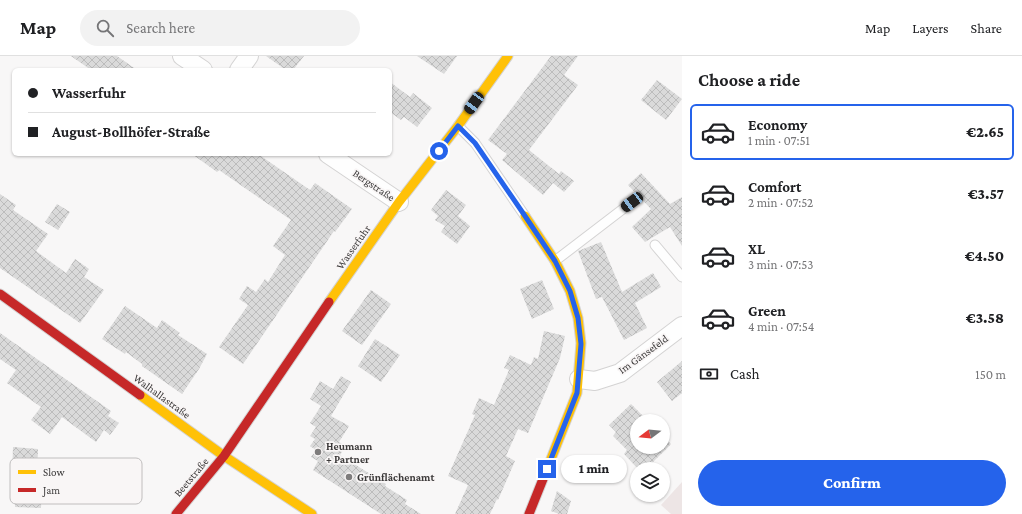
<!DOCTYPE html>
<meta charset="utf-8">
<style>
body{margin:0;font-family:"Crimson Pro",serif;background:#f2f2f2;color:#202124;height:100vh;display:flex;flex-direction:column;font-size:15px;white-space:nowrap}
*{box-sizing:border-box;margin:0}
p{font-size:13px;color:#757577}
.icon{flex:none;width:22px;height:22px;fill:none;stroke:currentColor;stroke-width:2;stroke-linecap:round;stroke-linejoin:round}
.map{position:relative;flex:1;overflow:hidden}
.side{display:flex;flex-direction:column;background:#fff;width:340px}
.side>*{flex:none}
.banner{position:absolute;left:12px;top:12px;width:380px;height:88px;border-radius:6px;box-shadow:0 1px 3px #0004;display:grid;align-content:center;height:88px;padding:0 16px;background:#fff}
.needle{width:26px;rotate:254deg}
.controls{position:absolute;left:630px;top:358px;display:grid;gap:8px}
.controls a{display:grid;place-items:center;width:40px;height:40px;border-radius:50%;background:#fff;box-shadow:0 1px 3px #0004;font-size:20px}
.end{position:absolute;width:18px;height:18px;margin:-9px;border:5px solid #2563eb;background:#fff;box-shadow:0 0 0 2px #fff}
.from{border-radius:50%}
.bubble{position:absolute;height:28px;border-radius:14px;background:#fff;box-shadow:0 1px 3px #0004;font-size:13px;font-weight:800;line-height:28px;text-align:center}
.car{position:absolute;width:12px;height:24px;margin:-12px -6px;border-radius:5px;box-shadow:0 0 3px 1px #0007;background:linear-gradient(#222 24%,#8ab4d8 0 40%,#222 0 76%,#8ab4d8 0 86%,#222 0)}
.banner b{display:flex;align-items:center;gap:14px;height:38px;font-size:15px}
.banner b+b{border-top:1px solid #e0e0e0}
.banner i{width:10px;height:10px;background:#202124}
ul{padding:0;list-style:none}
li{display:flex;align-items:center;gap:12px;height:56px;margin:0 8px 6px;padding:0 8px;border:2px solid transparent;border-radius:6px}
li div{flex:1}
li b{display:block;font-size:15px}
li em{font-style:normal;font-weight:800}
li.current{border-color:#2563eb}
li>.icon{width:36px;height:36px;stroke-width:1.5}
h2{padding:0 16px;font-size:18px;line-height:48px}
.pay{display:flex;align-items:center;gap:10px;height:44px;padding:0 16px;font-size:15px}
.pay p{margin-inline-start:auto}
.button{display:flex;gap:8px;margin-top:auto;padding:8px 16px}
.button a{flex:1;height:46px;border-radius:24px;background:#2563eb;color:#fff;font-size:16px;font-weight:800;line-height:46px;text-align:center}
header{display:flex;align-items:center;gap:24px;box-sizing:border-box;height:56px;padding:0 20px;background:#fff;border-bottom:1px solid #e0e0e0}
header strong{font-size:19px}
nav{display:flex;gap:22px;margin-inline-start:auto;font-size:14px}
.search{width:280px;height:36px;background:#f2f2f2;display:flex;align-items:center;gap:10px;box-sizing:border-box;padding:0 14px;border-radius:22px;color:#757577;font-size:15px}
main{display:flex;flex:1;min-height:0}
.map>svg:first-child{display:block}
.built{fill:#ede5e5}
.building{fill:url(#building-cross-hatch)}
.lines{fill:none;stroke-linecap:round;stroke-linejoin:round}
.lane-casing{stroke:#d4d3d3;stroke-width:11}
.street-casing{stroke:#d4d3d3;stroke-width:20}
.slow-casing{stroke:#d4d3d3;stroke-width:11}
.jam-casing{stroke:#d4d3d3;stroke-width:11}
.lane{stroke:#fefefe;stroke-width:9}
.street{stroke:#fefefe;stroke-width:18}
.slow{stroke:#ffc107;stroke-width:9}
.jam{stroke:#c62828;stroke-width:9}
.route{stroke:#2563eb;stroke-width:5}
.poi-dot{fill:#7e7c7c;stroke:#f9f6f6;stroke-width:1.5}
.labels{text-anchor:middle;stroke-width:3.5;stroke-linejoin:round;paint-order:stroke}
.street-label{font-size:11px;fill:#3c3a3a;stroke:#f9f6f6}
.poi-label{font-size:11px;font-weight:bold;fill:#3c3a3a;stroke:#f9f6f6;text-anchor:start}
.key{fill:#f9f6f6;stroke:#c0bebe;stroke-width:1}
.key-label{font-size:11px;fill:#3c3a3a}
</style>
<header>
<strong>Map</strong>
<div class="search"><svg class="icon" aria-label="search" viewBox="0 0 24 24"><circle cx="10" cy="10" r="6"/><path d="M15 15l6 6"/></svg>Search here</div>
<nav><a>Map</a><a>Layers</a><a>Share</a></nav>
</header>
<main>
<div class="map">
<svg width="682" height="458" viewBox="0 0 682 458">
<defs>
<pattern id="building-cross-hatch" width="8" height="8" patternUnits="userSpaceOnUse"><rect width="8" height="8" fill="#dadada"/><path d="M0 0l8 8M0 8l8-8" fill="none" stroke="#bcbcbc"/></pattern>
</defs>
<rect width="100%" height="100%" fill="#f8f7f7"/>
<path class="built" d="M682 426V458H671L661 449Z"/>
<path class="building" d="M71 0H117L137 14H91Z
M266 0H304L293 14H286Z
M417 0H457L444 18Z
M551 0H578L564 19 578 29 529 94 559 118 561 115 574 125 564 136 553 127 543 139 502 104 507 98 488 84Z
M657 24 682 43 666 64 641 44Z
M390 26 410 41 413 37 432 52 417 71 404 61 401 64 390 56Z
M192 98H258L310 134 315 127 352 153 335 176 334 175 243 308 219 291 248 249 239 243 247 230 256 236 265 223 268 226 285 199 273 190 291 164 219 114 217 116Z
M641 117 670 148 682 141V190L670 171 645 186 632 171 651 153 628 129Z
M446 134 466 149 458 160 470 170 457 188 441 176 445 170 435 164 438 160 431 154Z
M0 138 16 149 13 154 48 178 36 195 66 217 75 203 89 213 84 221 104 234 80 267 0 212Z
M57 148 70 156 58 174 45 166Z
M601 186 622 236 653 217 661 231 635 247 647 272 624 284 602 241 596 243 578 195Z
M542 224 554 253 532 263 520 233Z
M371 234 391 248 362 289 342 275Z
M125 250 157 272 162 264 180 277 178 279 207 298 199 313 182 338 142 310V308L126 296 125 298 102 283Z
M544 275 565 280 560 302 528 377 518 373 506 400 515 405 498 444 497 443 490 458H455L468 429 448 420 475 359 472 358 479 342 494 349 509 314 504 312 510 299 531 309 534 301 538 303Z
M0 277 111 355 108 360 119 367 110 379 104 374 96 386 62 361 50 378 31 364 41 351 7 327 16 314 0 303Z
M375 283 400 299 381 326 358 310Z
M682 305V337L672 345 657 326Z
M341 320 351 326 331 360 349 370 339 386 346 390 340 399 386 428 385 430 407 444 405 448 421 458H381L313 414 318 405 311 401 316 394 310 390 315 383 310 380 316 371 310 367 321 350 310 343 320 325 333 333Z
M631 348 648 365H637V391H663V380L671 388 646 413H638L624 398 627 394 613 380 616 376 609 369Z
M13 391 38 393 37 422H42L41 452 15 451 17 422 12 421Z
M557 435 571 445 567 458H559L551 455Z"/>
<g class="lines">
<g class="lane-casing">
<path id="lane" d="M458 70 475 87 525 160
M655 189 682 221
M555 205 632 146"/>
</g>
<g class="street-casing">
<path id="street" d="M182 0 203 14
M239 14 249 0
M328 98 399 146
M579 323 595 325 620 317 682 270"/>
</g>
<g class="slow-casing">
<path id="slow" d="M525 160 555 205 570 235 578 262 581 287 577 337 549 408
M329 246 399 146 458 70 508 0
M140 339 224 400 312 458"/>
</g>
<g class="jam-casing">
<path id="jam" d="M0 238 140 339
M176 458 224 400 329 246
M529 458 549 408"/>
</g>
<use href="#lane" class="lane"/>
<use href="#street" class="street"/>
<use href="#slow" class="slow"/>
<use href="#jam" class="jam"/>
</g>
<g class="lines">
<path class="route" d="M439 95 458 70 475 87 525 160 555 205 570 235 578 262 581 288 577 337 547 413"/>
</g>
<g class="poi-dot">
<circle cx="318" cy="396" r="4"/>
<circle cx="349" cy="421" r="4"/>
</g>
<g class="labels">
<g class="street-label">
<text transform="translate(374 129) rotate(34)" y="4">Bergstraße</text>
<text transform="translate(353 191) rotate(-55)" y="4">Wasserfuhr</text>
<text transform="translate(643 298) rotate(-36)" y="4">Im Gänsefeld</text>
<text transform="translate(162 340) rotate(36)" y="4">Walhallastraße</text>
<text transform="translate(191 421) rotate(-50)" y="4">Beetstraße</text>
</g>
<g class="poi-label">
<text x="326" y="394">Heumann<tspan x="326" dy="13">+ Partner</tspan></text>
<text x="357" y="425">Grünflächenamt</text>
</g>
</g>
<rect x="10" y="402" width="132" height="46" rx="6" class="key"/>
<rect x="18" y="414" width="18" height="4" fill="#ffc107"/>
<rect x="18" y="432" width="18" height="4" fill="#c62828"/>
<g class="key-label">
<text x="43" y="420">Slow</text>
<text x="43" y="438">Jam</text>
</g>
</svg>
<div class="controls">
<a><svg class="needle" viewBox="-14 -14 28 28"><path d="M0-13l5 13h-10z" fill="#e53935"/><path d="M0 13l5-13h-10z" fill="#757577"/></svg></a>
<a><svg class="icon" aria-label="layers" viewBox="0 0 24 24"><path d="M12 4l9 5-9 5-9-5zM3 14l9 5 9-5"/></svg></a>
</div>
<i class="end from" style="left:439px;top:95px"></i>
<i class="end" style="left:547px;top:413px"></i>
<div class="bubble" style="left:561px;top:399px;width:66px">1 min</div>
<i class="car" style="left:474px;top:47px;rotate:216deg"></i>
<i class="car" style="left:632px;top:146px;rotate:233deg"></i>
<div class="banner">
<b><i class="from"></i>Wasserfuhr</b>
<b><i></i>August-Bollhöfer-Straße</b>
</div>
</div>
<section class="side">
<h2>Choose a ride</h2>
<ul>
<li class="current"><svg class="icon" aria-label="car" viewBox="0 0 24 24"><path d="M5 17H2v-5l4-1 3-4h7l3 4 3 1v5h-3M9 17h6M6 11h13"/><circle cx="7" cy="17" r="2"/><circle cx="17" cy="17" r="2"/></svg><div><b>Economy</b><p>1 min · 07:51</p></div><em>€2.65</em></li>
<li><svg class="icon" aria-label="car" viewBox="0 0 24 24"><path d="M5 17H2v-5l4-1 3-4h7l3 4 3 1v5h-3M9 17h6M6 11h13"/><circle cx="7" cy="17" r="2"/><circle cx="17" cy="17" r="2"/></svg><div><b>Comfort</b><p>2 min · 07:52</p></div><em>€3.57</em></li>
<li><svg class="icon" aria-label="car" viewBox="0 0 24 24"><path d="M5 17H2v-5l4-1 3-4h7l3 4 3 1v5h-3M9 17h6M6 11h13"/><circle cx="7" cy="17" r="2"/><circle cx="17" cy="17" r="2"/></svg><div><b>XL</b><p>3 min · 07:53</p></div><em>€4.50</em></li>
<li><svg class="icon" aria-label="car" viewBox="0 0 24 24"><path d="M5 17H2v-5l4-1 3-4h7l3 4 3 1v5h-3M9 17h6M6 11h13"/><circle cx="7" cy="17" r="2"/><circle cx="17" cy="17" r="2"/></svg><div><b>Green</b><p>4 min · 07:54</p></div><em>€3.58</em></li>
</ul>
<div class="pay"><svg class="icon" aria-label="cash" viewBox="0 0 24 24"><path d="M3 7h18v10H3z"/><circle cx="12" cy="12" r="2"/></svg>Cash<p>150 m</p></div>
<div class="button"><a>Confirm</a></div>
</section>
</main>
